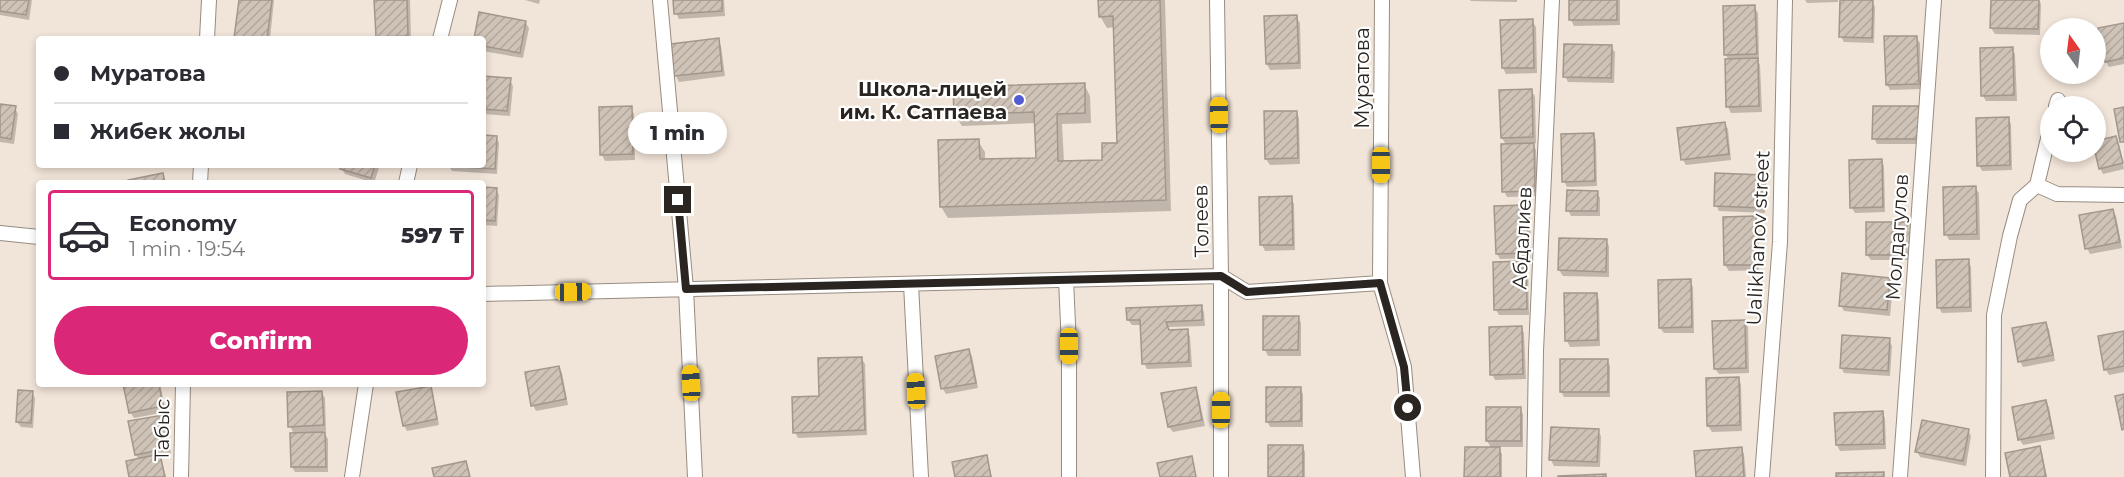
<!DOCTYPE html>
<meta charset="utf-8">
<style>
body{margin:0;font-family:Montserrat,sans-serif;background:#f7f7f7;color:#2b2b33;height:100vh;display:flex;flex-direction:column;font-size:22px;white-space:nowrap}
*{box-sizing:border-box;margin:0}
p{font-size:20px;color:#7c7c81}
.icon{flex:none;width:33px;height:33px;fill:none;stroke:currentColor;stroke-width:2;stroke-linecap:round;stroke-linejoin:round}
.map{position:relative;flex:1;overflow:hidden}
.panel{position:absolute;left:36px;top:180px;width:450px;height:207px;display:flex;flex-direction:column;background:#fff;border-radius:6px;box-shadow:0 3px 9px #0003}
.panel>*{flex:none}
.guide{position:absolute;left:36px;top:36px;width:450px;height:132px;border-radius:6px;box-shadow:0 3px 9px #0003;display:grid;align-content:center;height:132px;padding:0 18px;background:#fff}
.needle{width:39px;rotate:346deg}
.fabs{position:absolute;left:2040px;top:18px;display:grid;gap:12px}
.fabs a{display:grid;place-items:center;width:66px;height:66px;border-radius:50%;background:#fff;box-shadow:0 3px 9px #0003;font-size:30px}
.end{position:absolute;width:27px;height:27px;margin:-14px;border:8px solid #2a2521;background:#fff;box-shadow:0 0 0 3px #fff}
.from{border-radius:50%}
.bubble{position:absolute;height:42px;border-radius:21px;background:#fff;box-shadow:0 3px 9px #0003;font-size:20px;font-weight:800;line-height:42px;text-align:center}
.car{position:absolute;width:18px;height:36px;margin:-18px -9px;border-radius:8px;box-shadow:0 0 4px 2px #0007;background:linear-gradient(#f5c518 24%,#345 0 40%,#f5c518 0 76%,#345 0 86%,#f5c518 0)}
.guide b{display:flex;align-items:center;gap:21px;height:57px;font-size:22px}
.guide b+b{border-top:2px solid #e1e1e2}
.guide i{width:15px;height:15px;background:#2b2b33}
ul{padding:10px 0 0;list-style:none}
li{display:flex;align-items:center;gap:18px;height:90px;margin:0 12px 9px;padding:0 6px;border:3px solid #e1e1e2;border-radius:6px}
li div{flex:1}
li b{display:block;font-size:22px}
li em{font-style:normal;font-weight:800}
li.selected{border-color:#db2777}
li>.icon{width:54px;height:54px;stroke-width:1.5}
.action{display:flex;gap:12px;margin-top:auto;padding:12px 18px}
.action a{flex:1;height:69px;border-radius:36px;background:#db2777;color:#fff;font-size:24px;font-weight:800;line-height:69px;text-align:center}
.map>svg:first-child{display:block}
.shadow{fill:#0003}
.building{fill:url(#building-hatch);stroke:#a3978c;stroke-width:1.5}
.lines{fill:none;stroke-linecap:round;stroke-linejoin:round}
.street-casing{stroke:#988c81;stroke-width:16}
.street{stroke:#fff;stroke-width:14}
.route{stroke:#2a2521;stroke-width:8}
.poi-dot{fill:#525bd1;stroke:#fff;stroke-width:2}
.labels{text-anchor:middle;stroke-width:4.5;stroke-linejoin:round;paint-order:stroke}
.street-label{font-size:20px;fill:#2a2521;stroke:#fff}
.poi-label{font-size:20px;font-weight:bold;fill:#2a2521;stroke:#fff;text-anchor:end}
</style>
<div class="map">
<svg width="2124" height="477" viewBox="0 0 2124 477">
<defs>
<pattern id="building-hatch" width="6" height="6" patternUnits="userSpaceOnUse" patternTransform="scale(1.5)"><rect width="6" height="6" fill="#cfc2b6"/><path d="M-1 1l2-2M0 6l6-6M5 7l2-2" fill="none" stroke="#b2a79c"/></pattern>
</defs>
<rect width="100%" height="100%" fill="#f1e4d8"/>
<path class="shadow" d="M0 0H32L29 20 0 15Z
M240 0H274L270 39H237Z
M376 0H410L411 39H378Z
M525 0H540L539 4Z
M675 0H724L725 16 679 19 676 13Z
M1100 0H1165L1171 211 948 218 941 207 978 141 985 152V161L1037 159 1036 123 962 126 955 115 1084 84 1090 96 1091 123 1062 124 1064 162 1104 161 1118 144 1115 27 1107 28 1100 16Z
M1470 0H1517V2L1471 1Z
M1571 0H1620V25L1574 26 1571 20Z
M1805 0H1838V2L1807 3Z
M1992 0H2039L2041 4 2040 35 1995 34 1991 28Z
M1872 1 1875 7 1874 43 1844 42 1841 37Z
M1754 7 1758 13 1759 59H1757L1760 65 1762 112 1731 113 1728 107 1729 60 1725 54Z
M1296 17 1300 23 1301 69 1270 70 1267 64Z
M1532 21 1536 27 1537 73 1506 74 1503 68 1502 22Z
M525 22 529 28 523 58 483 51V39H475Z
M2124 25V64L2109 67 2106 62Z
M1916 37 1920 43 1921 89 1890 90 1887 84Z
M718 40 721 46 725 76 679 82 676 76 672 45Z
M1611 47 1615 52 1614 83 1568 82 1565 76Z
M2012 49 2015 54 2017 101H1986L1983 96Z
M483 77 510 80 513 86 510 116 483 114Z
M1531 91 1535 96 1536 143H1532L1536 150 1538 196 1507 197 1504 191 1506 145 1502 138Z
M0 106 15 108 18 114 14 144 0 142Z
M631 108 634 114 635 160 605 161 602 155Z
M1920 108 1923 144H1877L1874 138Z
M1296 112 1299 118 1300 164 1270 165 1266 159Z
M2008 118 2011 124 2012 170 1982 171 1979 165Z
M1724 123 1728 129 1731 160 1686 165 1683 160Z
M1593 134 1596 140 1597 186 1567 187 1564 181Z
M483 137H496L499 143 497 174 452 171 448 165H483Z
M2116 138 2119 144 2124 169 2103 174 2100 168 2096 143Z
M1881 160 1884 166 1885 212 1855 213 1852 208Z
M343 165H380L374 183 345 174 342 169Z
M1763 176 1766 182 1765 213 1719 211 1716 205Z
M483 188 496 189 499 195 497 226 483 225Z
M1975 188 1979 193 1980 240H1949L1946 234Z
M1597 192 1600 198V216H1571L1568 210Z
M1291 198 1294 204 1295 250 1265 251 1262 245 1260 199Z
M1526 207 1530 213 1531 258 1500 259 1497 254Z
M2112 210 2116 216 2122 248 2090 254 2087 248Z
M1755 218 1758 224 1759 270 1729 271 1725 265 1724 219Z
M1867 224 1916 260H1871L1867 255Z
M1606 240 1609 246V277L1563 276 1559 270Z
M1968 261 1971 267 1972 312 1942 313 1939 308Z
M1525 263 1528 268 1529 315H1499L1496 310Z
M1889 279 1893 285 1890 316 1844 311 1841 306Z
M1690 281 1693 287 1694 333H1664L1660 328Z
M1596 294 1599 300 1600 346 1570 347 1567 341Z
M1201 306 1204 312 1205 326 1168 327 1169 331H1187L1190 336 1192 367 1147 369 1144 363 1142 325H1132L1128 320Z
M1298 317 1301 323V356H1268L1265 350Z
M1744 321 1748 327 1749 373 1719 374 1715 369Z
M2045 323 2049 329 2055 361 2023 367 2020 361Z
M1521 327 1524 333 1526 379 1495 380 1492 374Z
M2124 333V372L2109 375 2106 370Z
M1889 340 1892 346 1890 376 1844 373 1841 367Z
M969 351 972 356 978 388 946 394 943 389 937 357Z
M861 358 865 364 867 435 798 438 795 432Z
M1607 360 1610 366V397H1564L1561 391Z
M559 367 562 373 568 405 536 411 533 405Z
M1738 379 1741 384 1742 431 1712 432 1708 426Z
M125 384H160L166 412 134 418 130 412Z
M430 387 433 393 439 425 407 431 404 425Z
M1195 388 1198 394 1205 426 1173 432 1169 427Z
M1300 389 1303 394V427H1270L1267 421Z
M32 393 35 398 33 428 21 427 17 422Z
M322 393 325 398 326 431H323L328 439V472H295L292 467 294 434 290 426Z
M2045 401 2049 407 2055 439 2023 445 2020 440 2013 408Z
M1487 408 1520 409 1523 414V447H1498L1502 454V477H1466L1492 449 1487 441Z
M1882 412 1885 418 1886 449 1840 451 1837 445 1836 414Z
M162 416 165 422 171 454 160 456 166 477H130L139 460 136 455Z
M1968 430 1971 436 1966 466 1920 457 1917 451Z
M1598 431 1601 436 1600 467 1554 466 1551 460Z
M1302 446 1305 452V477H1269Z
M2039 448 2042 453 2047 477H2012Z
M1741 449 1744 454 1746 477H1697Z
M986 457 992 477H957Z"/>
<path class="building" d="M0 0H29L26 15 0 11Z
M239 0H272L267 39 234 38Z
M374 0H407L408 36 376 37Z
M673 0H722V11L674 14Z
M1098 0H1160L1166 200 940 207 938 140 979 139 980 159 1036 158 1034 112 954 115 953 87 1085 83V113L1057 114 1058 161 1102 160V143H1117L1113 16 1099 17Z
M1569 0H1617V20H1569Z
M1840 0H1873L1872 38 1839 37Z
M1991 0H2039L2038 29 1990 28Z
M1755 5 1757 54 1724 55 1723 6Z
M479 12 526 21 520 53 483 46V39H474Z
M1297 15 1299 63 1266 64 1264 16Z
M1533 19 1534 68H1502L1500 20Z
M2124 23V58L2105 62 2098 28Z
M1884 36H1917L1919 84 1886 85Z
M719 38 722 71 674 76 671 44Z
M1564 44 1612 45 1611 78 1563 77Z
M2013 47 2014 95 1981 96 1980 48Z
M1758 58 1759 106 1726 107 1725 59Z
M483 76 511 78 507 111 483 109Z
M1532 89 1533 137 1501 138 1499 90Z
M0 104 16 106 11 139 0 137Z
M632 106 633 154 600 155 599 107Z
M1873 106H1921L1920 139H1872Z
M2124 107V142H2120L2114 109Z
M1264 111H1297L1298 158 1265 159Z
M2009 117 2010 165 1977 166 1976 118Z
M1725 122 1729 154 1681 160 1677 128Z
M1594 133 1595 181 1562 182 1561 134Z
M483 135 497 136 495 169 447 166 483 165Z
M2116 136 2123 163 2099 169 2095 152 2096 141Z
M1534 143 1535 191 1502 192 1501 144Z
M1882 159 1883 207 1850 208 1849 160Z
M341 165H375L371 178 340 169Z
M163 173 165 183H129L128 180Z
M1715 173 1763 175 1762 208 1714 206Z
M1976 186 1977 234 1944 235 1943 187Z
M483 187 497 188 495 221 483 220Z
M1567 190 1598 191 1597 211H1566Z
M1292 196 1293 245H1260L1259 197Z
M1527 205 1528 253 1496 254 1494 206Z
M2113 209 2120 242 2085 249 2079 215Z
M1756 216 1757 265H1724L1723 217Z
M1866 222H1914V255H1866Z
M1559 238 1607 239 1606 272 1558 270Z
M1969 259 1970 307 1937 308 1936 260Z
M1526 261 1527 309 1494 310 1493 262Z
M1842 273 1890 278 1887 310 1839 306Z
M1691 279 1692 327 1659 328 1658 280Z
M1564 293H1597L1598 340 1565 341Z
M1202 305V320L1166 322 1169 330 1188 329 1189 362 1142 364 1140 320H1127L1126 308Z
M1263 316H1299L1298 350H1263Z
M1745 320 1746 368 1714 369 1712 321Z
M2046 322 2053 355 2018 362 2012 328Z
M1522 326 1523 374 1490 375 1489 327Z
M2124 331V366L2104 370 2098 336Z
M1842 335 1890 338 1888 371 1840 368Z
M969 349 976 383 941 389 935 356Z
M862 357 865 430 793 433 792 397 819 396 818 358Z
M1560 359H1608V392H1560Z
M559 366 566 399 531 406 525 372Z
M1739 377 1740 425 1707 426 1706 378Z
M123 384H159L163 406 129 413Z
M431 386 437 419 403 426 396 392Z
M1196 387 1202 420 1168 427 1161 393Z
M1266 387H1301V421L1266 422Z
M18 390 33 391 31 423 16 422Z
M322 391 324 425 288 427 287 392Z
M2124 394V429L2122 430 2115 396Z
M2046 400 2053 433 2018 440 2012 407Z
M1486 407H1521V441H1486Z
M1883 411 1884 444 1836 445 1834 413Z
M163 415 169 448 135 455 128 421Z
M1922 420 1969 429 1963 461 1915 452Z
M1551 427 1599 429 1597 462 1549 460Z
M325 432 326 467H291L290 433Z
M1268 445H1303V477H1268Z
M2040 446 2046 477H2010L2005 453Z
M1465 447H1500V477H1464Z
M1742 447 1744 477H1696L1694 451Z
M160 454 165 477H129L126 461Z
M987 455 991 477H955L952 462Z
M1192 456 1196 477H1160L1157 463Z
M466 461 470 477H434L432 468Z
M1884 472V477H1836V473Z
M1606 474V477H1558V476Z"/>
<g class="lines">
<g class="street-casing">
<path id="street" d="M660 0 686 289 695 477
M1217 0 1221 276V477
M1382 0 1380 283 1404 367 1413 477
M207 39 209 0
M440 39 450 0
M2056 106 2058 100
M200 183 201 165
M406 183 410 165
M2037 185 2050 130
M0 233 39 237
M1066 280 1069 346V477
M911 284 921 477
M483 294 1221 276 1247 292 1380 283
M181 477 183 384
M352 477 366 384
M1534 477 1536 351 1552 0
M1762 477 1780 242 1785 0
M1900 477 1934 0
M1993 477 1994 315 2010 236 2020 200 2037 185 2057 194 2124 195"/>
</g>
<use href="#street" class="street"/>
</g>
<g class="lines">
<path class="route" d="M678 200 686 289 1221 276 1247 292 1380 283 1404 367 1408 408"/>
</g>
<circle class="poi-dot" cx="1019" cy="100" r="6"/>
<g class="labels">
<g class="street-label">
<text transform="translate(1362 78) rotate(-90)" y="7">Муратова</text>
<text transform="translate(1201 221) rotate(-91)" y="7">Толеев</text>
<text transform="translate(1897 237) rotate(-86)" y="7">Молдагулов</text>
<text transform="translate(1522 238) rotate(-87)" y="7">Абдалиев</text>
<text transform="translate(1758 238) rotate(-87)" y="7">Ualikhanov street</text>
<text transform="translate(162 430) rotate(-89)" y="7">Табыс</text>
</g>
<g class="poi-label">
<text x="1007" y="96">Школа-лицей<tspan x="1007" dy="23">им. К. Сатпаева</tspan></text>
</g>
</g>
</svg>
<div class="fabs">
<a><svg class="needle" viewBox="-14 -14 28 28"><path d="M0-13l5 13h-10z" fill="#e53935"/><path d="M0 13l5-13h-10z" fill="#7c7c81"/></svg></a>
<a><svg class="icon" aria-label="locate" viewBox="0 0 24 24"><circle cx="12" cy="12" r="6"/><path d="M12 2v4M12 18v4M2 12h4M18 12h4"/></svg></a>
</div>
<i class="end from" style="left:1408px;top:408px"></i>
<i class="end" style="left:678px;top:200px"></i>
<div class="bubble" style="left:628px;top:112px;width:99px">1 min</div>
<i class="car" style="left:1219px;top:115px;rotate:359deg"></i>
<i class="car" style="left:1381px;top:165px;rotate:180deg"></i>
<i class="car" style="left:573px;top:292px;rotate:89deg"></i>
<i class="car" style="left:1069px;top:346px;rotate:180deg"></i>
<i class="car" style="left:691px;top:383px;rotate:357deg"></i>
<i class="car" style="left:916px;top:391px;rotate:357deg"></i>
<i class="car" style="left:1221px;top:410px;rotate:0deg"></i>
<div class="guide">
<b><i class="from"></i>Муратова</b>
<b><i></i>Жибек жолы</b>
</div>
<section class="panel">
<ul>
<li class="selected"><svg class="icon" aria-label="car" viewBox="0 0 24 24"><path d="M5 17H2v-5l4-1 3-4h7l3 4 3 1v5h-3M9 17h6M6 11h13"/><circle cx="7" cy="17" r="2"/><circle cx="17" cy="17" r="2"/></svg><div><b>Economy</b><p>1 min · 19:54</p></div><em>597 ₸</em></li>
</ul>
<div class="action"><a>Confirm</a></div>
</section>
</div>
